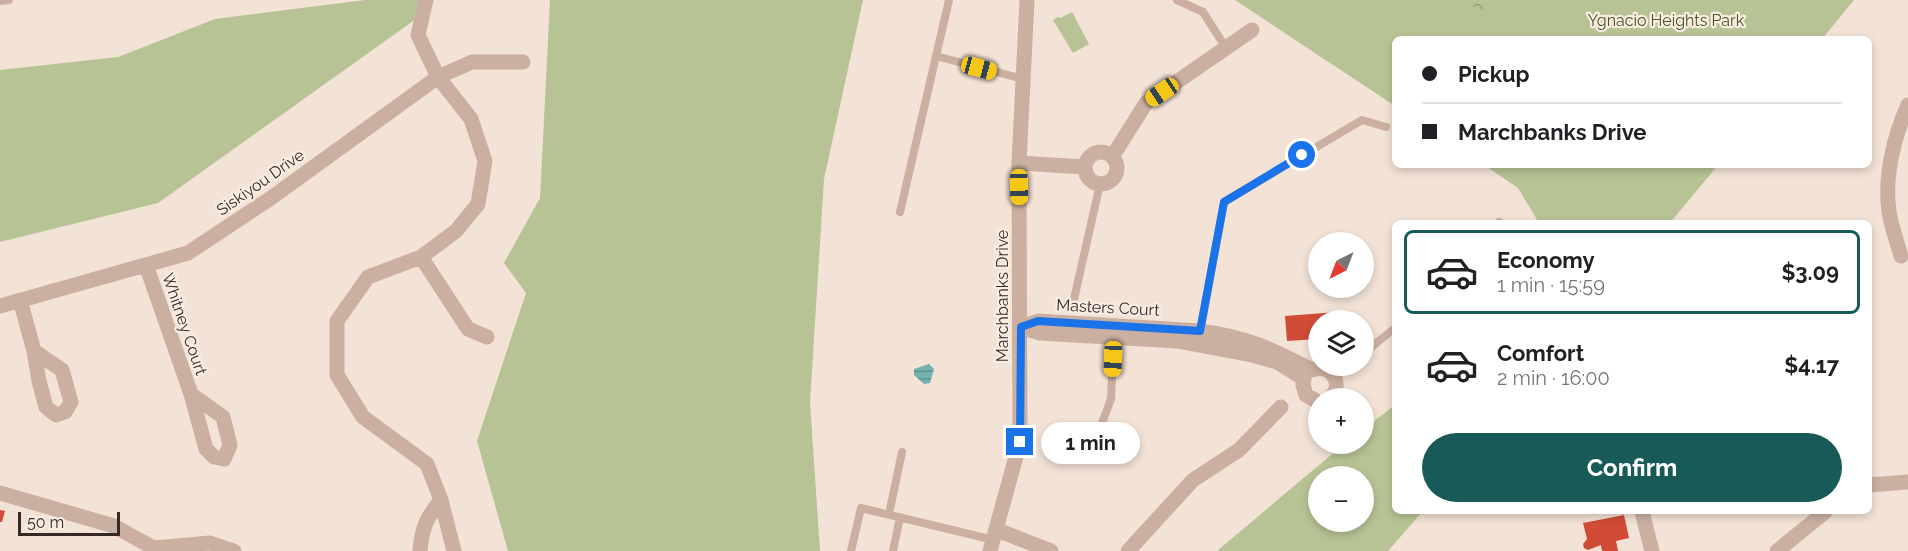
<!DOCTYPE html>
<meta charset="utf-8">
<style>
body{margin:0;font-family:Raleway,sans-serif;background:#f6f6f6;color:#202124;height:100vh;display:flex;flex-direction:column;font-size:22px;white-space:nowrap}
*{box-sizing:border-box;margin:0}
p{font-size:20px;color:#757577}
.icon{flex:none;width:33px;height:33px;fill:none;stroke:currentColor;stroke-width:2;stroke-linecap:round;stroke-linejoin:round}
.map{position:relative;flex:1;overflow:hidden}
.sheet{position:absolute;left:1392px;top:220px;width:480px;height:294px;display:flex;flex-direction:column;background:#fff;border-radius:9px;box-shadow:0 3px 9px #0003}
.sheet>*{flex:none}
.guide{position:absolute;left:1392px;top:36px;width:480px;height:132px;border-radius:9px;box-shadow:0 3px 9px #0003;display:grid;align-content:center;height:132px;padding:0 30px;background:#fff}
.needle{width:39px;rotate:222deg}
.controls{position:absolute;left:1308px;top:232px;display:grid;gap:12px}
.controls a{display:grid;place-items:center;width:66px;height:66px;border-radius:50%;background:#fff;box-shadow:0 3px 9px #0003;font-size:30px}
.scale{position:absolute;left:18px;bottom:15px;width:102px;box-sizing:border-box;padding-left:6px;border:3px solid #352825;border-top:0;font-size:16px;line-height:21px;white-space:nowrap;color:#352825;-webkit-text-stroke:4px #faede3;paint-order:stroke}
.end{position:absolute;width:27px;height:27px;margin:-14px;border:8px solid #1a73e8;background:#fff;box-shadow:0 0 0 3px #fff}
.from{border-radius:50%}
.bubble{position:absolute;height:42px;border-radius:21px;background:#fff;box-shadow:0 3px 9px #0003;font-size:20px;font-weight:700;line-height:42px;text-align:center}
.car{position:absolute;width:18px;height:36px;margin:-18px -9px;border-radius:8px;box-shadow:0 0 4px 2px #0007;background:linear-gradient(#f5c518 24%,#345 0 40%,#f5c518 0 76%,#345 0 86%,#f5c518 0)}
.guide b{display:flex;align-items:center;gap:21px;height:57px;font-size:22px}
.guide b+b{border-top:2px solid #e0e0e0}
.guide i{width:15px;height:15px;background:#202124}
ul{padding:10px 0 0;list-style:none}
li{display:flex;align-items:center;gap:18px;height:84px;margin:0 12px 9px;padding:0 18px;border:3px solid transparent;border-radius:9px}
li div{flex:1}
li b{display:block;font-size:22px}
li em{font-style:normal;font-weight:700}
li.on{border-color:#175a57}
li>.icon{width:54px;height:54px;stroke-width:1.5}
.action{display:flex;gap:12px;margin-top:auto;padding:12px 30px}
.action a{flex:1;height:69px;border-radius:36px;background:#175a57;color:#fff;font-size:24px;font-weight:700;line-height:69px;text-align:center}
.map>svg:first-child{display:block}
.green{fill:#b8c395;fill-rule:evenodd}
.forest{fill:url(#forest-crowns)}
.water{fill:url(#water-rules)}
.building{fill:#d04c37}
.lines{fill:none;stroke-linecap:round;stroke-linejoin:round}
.service{stroke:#cbb0a1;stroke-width:8}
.minor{stroke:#cbb0a1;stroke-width:15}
.tertiary{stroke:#cbb0a1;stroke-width:15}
.route{stroke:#1a73e8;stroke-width:8}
.labels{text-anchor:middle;stroke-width:4.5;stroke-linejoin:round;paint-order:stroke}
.park-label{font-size:16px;fill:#495527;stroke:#faede3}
.street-label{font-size:16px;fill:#352825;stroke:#faede3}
</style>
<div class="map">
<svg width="1908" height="551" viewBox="0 0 1908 551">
<defs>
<pattern id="forest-crowns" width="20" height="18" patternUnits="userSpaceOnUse" patternTransform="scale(1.5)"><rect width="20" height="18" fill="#b8c395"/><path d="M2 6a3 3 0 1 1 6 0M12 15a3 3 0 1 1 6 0" fill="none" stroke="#969e79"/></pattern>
<pattern id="water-rules" width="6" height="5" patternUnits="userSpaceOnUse" patternTransform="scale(1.5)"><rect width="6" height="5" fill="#73b2ae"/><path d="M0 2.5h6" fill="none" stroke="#5f918d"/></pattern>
</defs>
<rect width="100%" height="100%" fill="#f3e2d6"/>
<path class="green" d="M365 0H426L423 14 158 203 0 242V70L118 57 215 19Z
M550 0H863L824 179 810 402 820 551H508L477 441 526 293 504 263 540 198Z
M1235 0H1854L1822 39H1395V106Z
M1072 12 1089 44 1073 53 1053 20 1058 17 1060 18Z
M1484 165H1718L1669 224 1539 223 1518 188Z
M1395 405V512H1422L1388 551H1217L1344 444H1364V429ZM1318 477H1364V522H1318Z"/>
<path class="forest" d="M1463 0H1498L1500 20 1464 2Z"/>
<path class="water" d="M929 364 934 369 930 383 924 384 914 375V369Z"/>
<path class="building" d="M1350 311 1351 321H1318V339L1287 341 1285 316Z
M0 510 5 511 2 522H0Z
M1624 515 1629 538 1616 541 1618 551H1602L1601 545 1588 550 1584 548 1583 544 1587 539 1583 523Z"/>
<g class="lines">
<path class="service" d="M1177 0 1203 12 1226 48
M0 1 9 0
M936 56 1023 79
M900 212 949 0
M1497 224 1499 222
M1072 308 1100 184
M1200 333 1224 202 1362 120 1386 127
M1364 353 1395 328
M1334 375 1347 366
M1089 458 1111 399 1114 335
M889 514 902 452
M851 551 861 508 994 540
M893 551 900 517"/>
<path class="minor" d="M426 0 418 35 438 77 471 119 485 161 478 204 456 231 421 257 368 277 337 321V375L363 417 427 464 441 500 454 551
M1085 168a16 16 0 1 1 32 0a16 16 0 1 1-32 0Z
M1112 157 1146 103 1252 30
M1019 163 1085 167
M1901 256C1897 242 1891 226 1889 211 1884 177 1894 136 1908 105
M421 257 468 329 487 337
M146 265 191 394 206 449 214 457 224 459 230 445 223 417 191 394
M20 300 34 351 39 381 46 407 56 415 65 412 71 402 62 370 34 351
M0 306 188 253 271 198 438 77 472 62H523
M1021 327 1038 321 1200 331C1246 337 1272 349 1312 370 1332 363 1345 385 1329 399
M1021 327 1039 333 1177 341 1252 355 1277 362 1304 379 1303 385 1306 395 1318 402
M1869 485 1908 482
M0 493 114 526 159 551
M1642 512 1652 551
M997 530 1051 551
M154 548 210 543 234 551
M420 551C422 528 426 518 441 500
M1128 551 1193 480 1239 450 1281 407
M1777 551 1825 512"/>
<path class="tertiary" d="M990 551 1020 442 1019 163 1027 0"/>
</g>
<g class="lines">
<path class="route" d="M1020 442 1021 327 1038 321 1200 331 1224 202 1302 155"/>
</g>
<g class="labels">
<g class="park-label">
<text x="1666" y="26">Ygnacio Heights Park</text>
</g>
<g class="street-label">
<text transform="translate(260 182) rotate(-35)" y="6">Siskiyou Drive</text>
<text transform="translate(1002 296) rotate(-90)" y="6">Marchbanks Drive</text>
<text transform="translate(1108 307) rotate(3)" y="6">Masters Court</text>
<text transform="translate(185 324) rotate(71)" y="6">Whitney Court</text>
</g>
</g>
</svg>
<div class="controls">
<a><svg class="needle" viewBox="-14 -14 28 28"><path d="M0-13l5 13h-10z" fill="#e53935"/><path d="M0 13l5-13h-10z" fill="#757577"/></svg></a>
<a><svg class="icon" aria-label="layers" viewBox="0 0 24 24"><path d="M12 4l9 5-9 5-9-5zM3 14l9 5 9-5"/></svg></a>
<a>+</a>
<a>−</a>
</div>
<div class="scale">50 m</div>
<i class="end from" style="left:1302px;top:155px"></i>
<i class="end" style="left:1020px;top:442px"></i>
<div class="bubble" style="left:1041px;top:422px;width:99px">1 min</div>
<i class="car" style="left:979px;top:68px;rotate:105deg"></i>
<i class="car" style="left:1162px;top:92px;rotate:236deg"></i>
<i class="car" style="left:1019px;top:187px;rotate:179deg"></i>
<i class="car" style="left:1113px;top:359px;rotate:182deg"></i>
<div class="guide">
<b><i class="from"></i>Pickup</b>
<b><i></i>Marchbanks Drive</b>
</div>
<section class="sheet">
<ul>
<li class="on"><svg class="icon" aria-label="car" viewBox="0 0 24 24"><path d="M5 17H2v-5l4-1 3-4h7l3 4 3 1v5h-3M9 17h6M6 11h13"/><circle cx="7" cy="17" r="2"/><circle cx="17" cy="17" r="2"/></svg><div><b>Economy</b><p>1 min · 15:59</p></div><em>$3.09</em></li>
<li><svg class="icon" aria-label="car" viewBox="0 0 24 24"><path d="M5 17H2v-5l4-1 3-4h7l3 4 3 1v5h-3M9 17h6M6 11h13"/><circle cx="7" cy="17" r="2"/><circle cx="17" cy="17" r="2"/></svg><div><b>Comfort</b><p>2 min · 16:00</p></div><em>$4.17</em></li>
</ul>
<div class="action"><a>Confirm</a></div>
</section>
</div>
